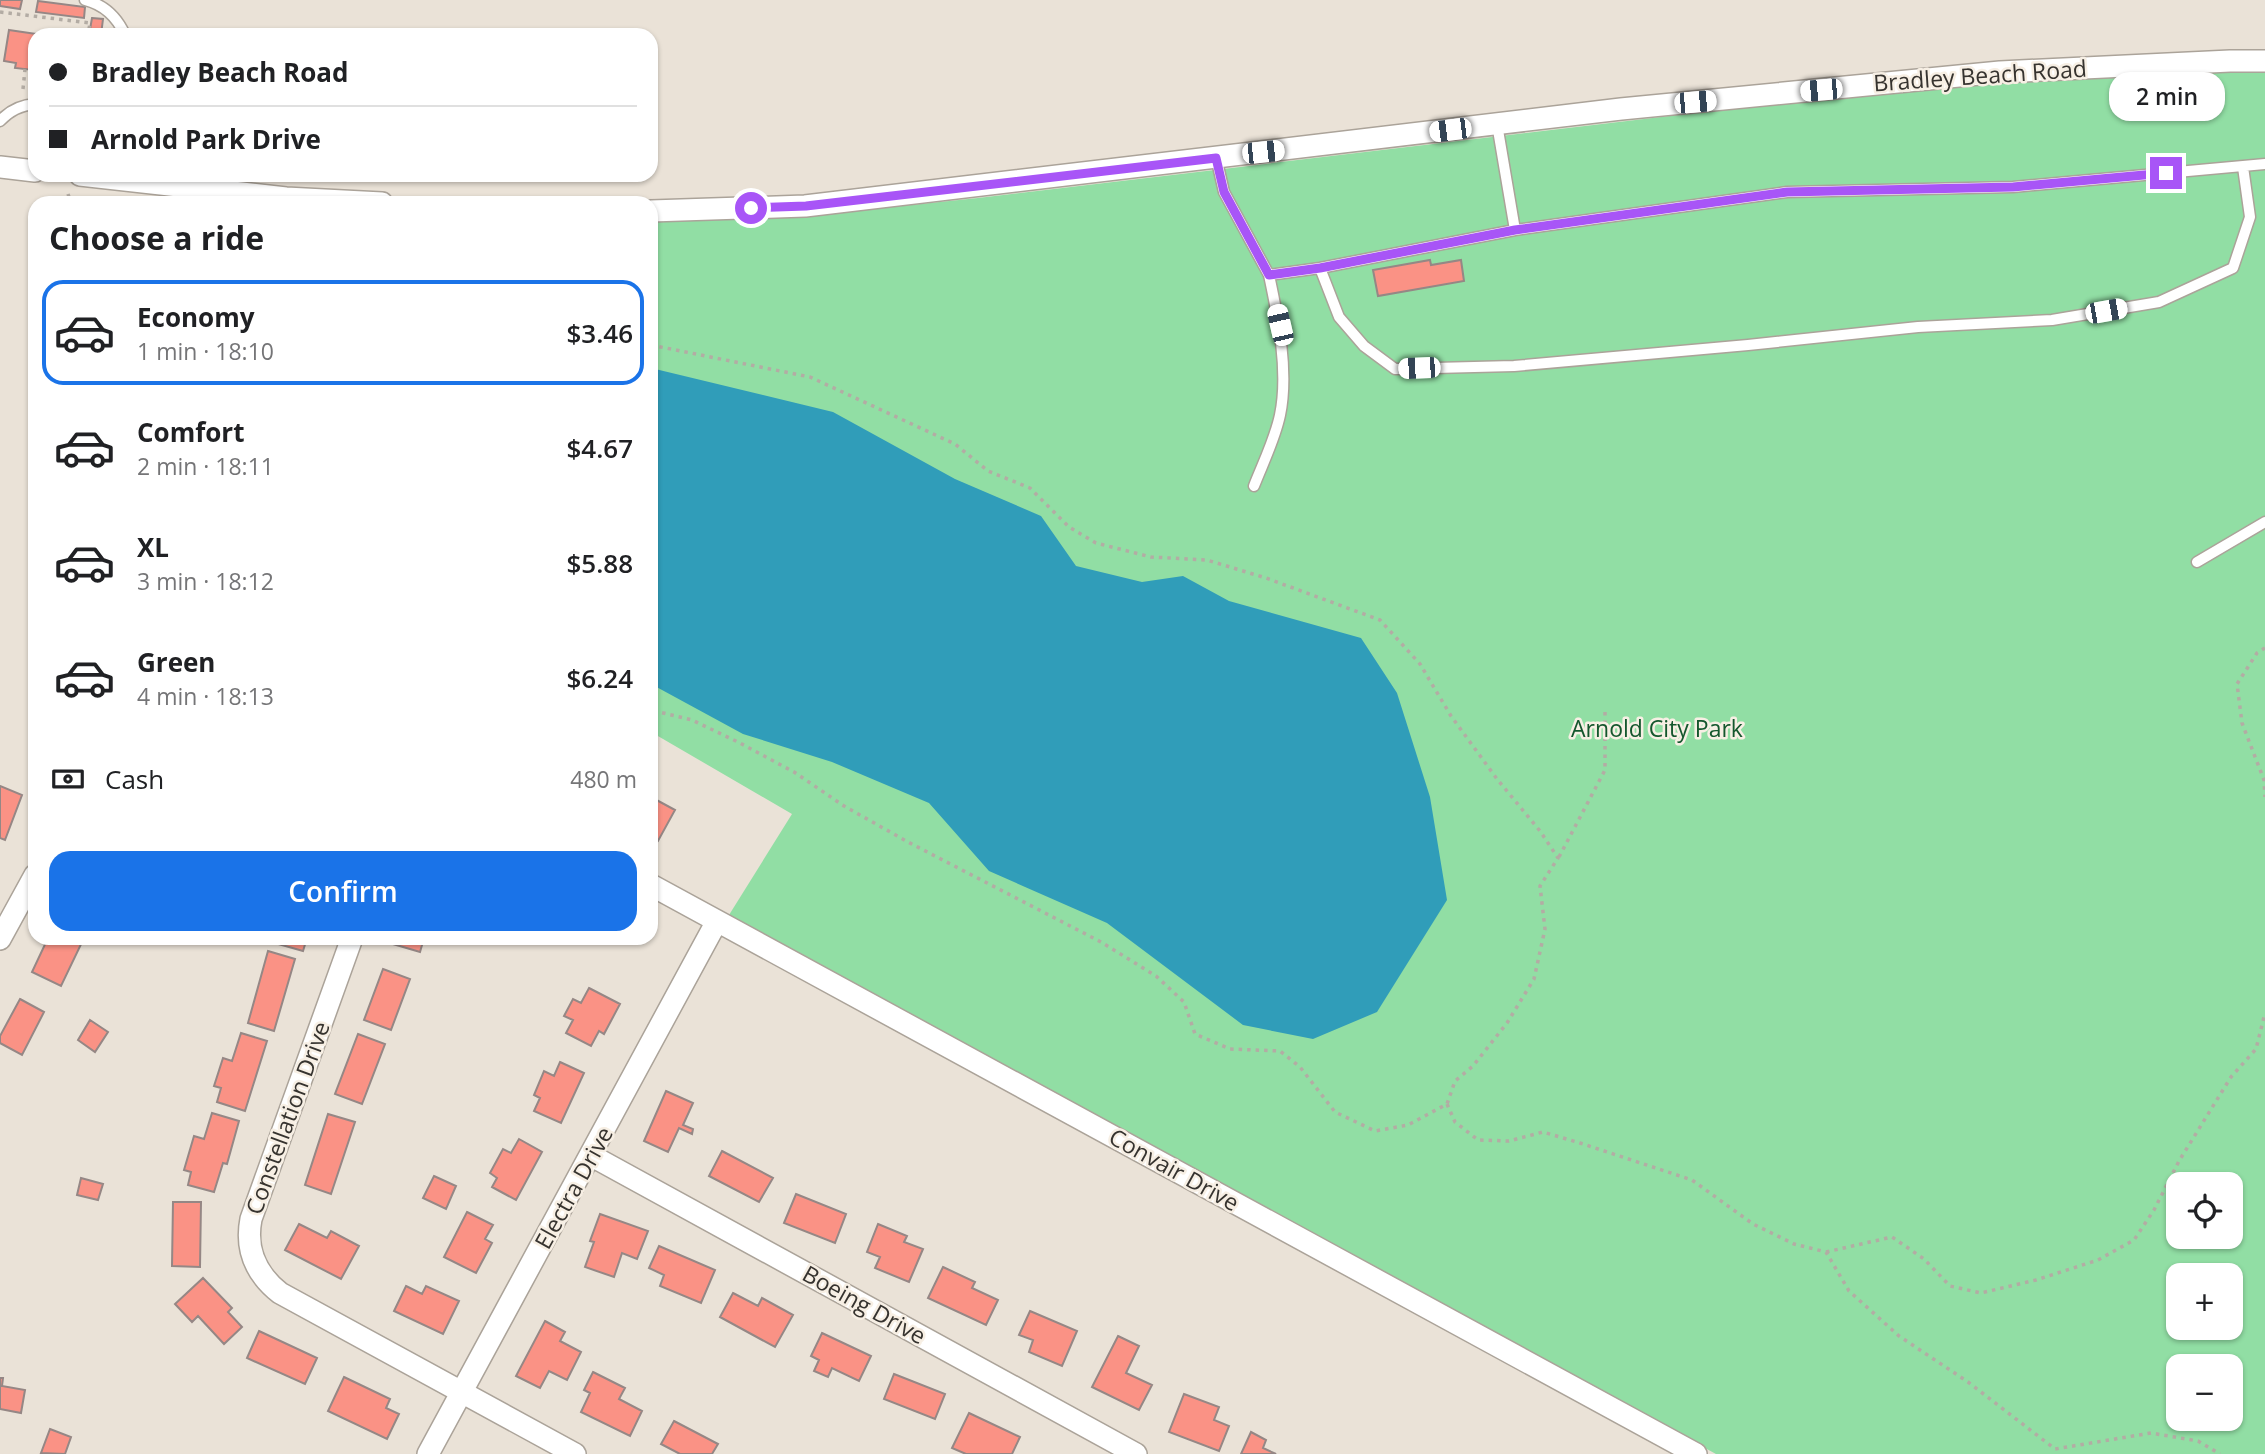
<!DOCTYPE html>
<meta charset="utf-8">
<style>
body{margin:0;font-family:"Open Sans",sans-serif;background:#f6f6f6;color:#202124;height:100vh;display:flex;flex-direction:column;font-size:26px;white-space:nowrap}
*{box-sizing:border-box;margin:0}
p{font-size:23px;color:#757577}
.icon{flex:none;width:38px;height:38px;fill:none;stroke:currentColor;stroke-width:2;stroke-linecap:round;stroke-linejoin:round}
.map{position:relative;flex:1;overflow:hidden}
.sheet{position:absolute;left:28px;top:196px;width:630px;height:749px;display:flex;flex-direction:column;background:#fff;border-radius:21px;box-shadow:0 2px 5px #0004}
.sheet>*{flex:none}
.hud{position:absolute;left:28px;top:28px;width:630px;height:154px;border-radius:21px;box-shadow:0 2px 5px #0004;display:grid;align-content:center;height:154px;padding:0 21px;background:#fff}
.controls{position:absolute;left:2166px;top:1172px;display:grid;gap:14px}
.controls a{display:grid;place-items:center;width:77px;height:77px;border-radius:14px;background:#fff;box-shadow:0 2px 5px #0004;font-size:35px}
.end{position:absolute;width:32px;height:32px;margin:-16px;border:9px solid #a855f7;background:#fff;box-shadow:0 0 0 4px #fff}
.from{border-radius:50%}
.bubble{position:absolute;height:49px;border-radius:21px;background:#fff;box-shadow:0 2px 5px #0004;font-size:23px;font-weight:600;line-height:49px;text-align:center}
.car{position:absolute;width:21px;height:42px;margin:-21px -10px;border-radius:9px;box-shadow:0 0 5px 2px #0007;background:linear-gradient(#fff 24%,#345 0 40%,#fff 0 76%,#345 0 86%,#fff 0)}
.hud b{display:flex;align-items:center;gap:24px;height:66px;font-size:26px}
.hud b+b{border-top:2px solid #e0e0e0}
.hud i{width:18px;height:18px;background:#202124}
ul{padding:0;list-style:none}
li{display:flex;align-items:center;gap:21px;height:105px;margin:0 14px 10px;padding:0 7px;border:4px solid transparent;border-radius:21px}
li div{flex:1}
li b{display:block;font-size:26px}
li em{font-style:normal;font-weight:600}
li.active{border-color:#1a73e8}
li>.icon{width:63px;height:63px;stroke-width:1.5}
h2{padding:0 21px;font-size:32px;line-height:84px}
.pay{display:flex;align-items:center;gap:18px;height:77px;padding:0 21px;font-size:26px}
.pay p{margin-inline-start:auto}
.action{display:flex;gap:14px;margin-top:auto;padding:14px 21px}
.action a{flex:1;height:80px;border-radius:21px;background:#1a73e8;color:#fff;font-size:28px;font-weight:600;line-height:80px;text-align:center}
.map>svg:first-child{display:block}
.green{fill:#91dea4;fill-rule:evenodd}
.water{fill:#309db9}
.building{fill:#fa9285;stroke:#958785;stroke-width:2}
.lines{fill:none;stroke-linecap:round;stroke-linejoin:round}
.service-casing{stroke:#aba399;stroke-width:13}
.minor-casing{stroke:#aba399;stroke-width:24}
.path{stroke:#b3aca4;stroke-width:3.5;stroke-dasharray:3.5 5;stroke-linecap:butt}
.service{stroke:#fff;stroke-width:10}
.minor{stroke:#fff;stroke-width:21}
.route{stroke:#a855f7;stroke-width:9}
.labels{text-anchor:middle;stroke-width:5;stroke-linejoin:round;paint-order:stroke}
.street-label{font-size:23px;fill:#36332f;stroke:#f7efe4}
.park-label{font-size:23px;fill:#14572d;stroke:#f7efe4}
</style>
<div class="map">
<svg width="2265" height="1454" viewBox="0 0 2265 1454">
<rect width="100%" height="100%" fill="#eae2d7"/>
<path class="green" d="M2265 69V1454H1716L729 915 792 814 651 732V222L806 216 978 198 1720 110 1999 79ZM2179 1185H2231V1237H2179ZM2179 1276H2231V1328H2179ZM2179 1367H2231V1419H2179Z"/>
<path class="water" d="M651 368 833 412 955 479 1041 516 1076 566 1142 582 1183 576 1229 601 1361 638 1397 693 1430 797 1447 900 1377 1012 1313 1039 1243 1025 1107 923 989 871 929 803 832 762 743 734 651 684Z"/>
<path class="building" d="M0 0H22L20 9 0 6Z
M38 1 85 7 84 18 36 12Z
M92 18 103 19 101 35H89Z
M9 30 43 35H35V65H33V70L15 68 16 63 4 61Z
M1430 260 1431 265 1461 260 1464 281 1378 296 1373 270Z
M0 786 22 795 5 840 0 838Z
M651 797 675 810 658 841 651 837Z
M48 938H84L61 986 32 972Z
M277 938H307L303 951 275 943Z
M395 938H424L420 952 393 944Z
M268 951 295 959 274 1031 248 1023Z
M383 969 410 979 391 1030 364 1020Z
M589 988 620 1004 604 1034 599 1031 591 1046 566 1033 573 1020 564 1016 573 999 581 1003Z
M20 999 44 1012 22 1055 0 1043V1036Z
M90 1020 108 1032 95 1052 78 1040Z
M241 1033 267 1041 245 1111 217 1102 221 1088 214 1086 223 1058 232 1061Z
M358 1034 385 1044 362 1104 335 1094Z
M560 1062 584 1073 561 1123 534 1111 540 1098 534 1095 544 1071 554 1076Z
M666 1091 693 1103 683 1125 693 1129 692 1134 679 1128 668 1152 644 1141Z
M212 1113 239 1121 227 1164 223 1163 214 1192 188 1185 191 1172 184 1170 194 1136 204 1139Z
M328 1114 355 1122 331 1194 305 1185Z
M519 1139 542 1152 516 1200 492 1187 497 1178 490 1173 503 1149 511 1153Z
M722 1151 773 1178 759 1202 709 1176Z
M434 1176 456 1186 446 1209 423 1198Z
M81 1178 103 1184 98 1200 77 1195Z
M796 1194 846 1214 835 1243 784 1223Z
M173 1202H201L200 1267 172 1266Z
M467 1212 493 1225 485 1239 492 1243 476 1273 444 1257Z
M600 1214 648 1231 637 1259 622 1253 614 1277 585 1267 594 1242 590 1241Z
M299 1224 327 1238 331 1231 359 1246 341 1279 285 1250Z
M878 1224 907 1236 904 1242 923 1249 909 1282 875 1268 880 1257 867 1252Z
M659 1246 715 1270 701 1303 660 1286 664 1275 649 1268Z
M943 1267 975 1282 972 1288 998 1300 986 1325 928 1298Z
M203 1278 232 1308 228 1312 242 1327 224 1344 198 1316 192 1322 175 1304Z
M406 1286 422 1294 426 1286 459 1301 443 1334 394 1311Z
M733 1293 758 1306 762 1298 793 1315 775 1347 720 1317Z
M1030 1311 1077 1331 1062 1366 1029 1352 1033 1340 1019 1335Z
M545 1321 565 1332 560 1341 581 1352 567 1380 549 1371 540 1388 516 1376Z
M259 1331 317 1358 305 1384 247 1358Z
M822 1333 871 1356 859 1381 832 1368 828 1377 814 1371 819 1360 811 1356Z
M1118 1336 1139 1346 1126 1373 1152 1385 1139 1410 1092 1387Z
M593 1372 625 1388 619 1399 642 1411 630 1436 581 1412 590 1393 584 1390Z
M894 1374 945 1394 935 1419 884 1399Z
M344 1377 390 1399 386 1408 399 1414 387 1439 328 1411Z
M0 1378H3L2 1386 25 1390 21 1413 0 1409Z
M1184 1394 1219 1407 1214 1420 1229 1426 1219 1451 1169 1432Z
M969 1413 1020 1437 1012 1454H966L952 1448Z
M674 1421 718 1444 712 1454H680L661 1444Z
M50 1429 71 1437 65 1454 41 1453Z
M1251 1432 1266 1440 1263 1448 1276 1454H1241Z"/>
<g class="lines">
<g class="service-casing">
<path id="service" d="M85 0C105 5 117 17 125 35
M0 121C10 110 21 105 35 104
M1497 124 1515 230
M1216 157 1224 192 1269 275 1320 268 1515 230 1787 192 2013 187 2265 164
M1320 268 1339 317 1364 346 1395 369 1514 366 1748 345 1918 327 2052 320 2159 302 2233 268 2250 217 2243 167
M1254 486C1263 463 1275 439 1280 415 1289 372 1278 317 1269 275
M2197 562 2265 522"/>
</g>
<g class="minor-casing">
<path id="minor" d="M0 167 35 171
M80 175 286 198 382 203
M651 211 805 206 1621 109 2000 72 2230 61H2265
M651 885 1696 1454
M352 938 251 1219C245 1250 256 1274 280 1293L575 1454
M0 939 35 875
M592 1156 1136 1454
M428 1454 717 921"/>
</g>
<path class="path" d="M0 12 90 23 88 35
M23 89 25 69
M68 194 71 203
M651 345 810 377 955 444 988 471 1030 488 1069 527 1096 543 1151 557 1207 560 1266 578 1380 620 1420 664 1451 716 1497 779 1540 831 1558 858 1540 886 1545 929 1534 979 1507 1023 1473 1066 1455 1081 1447 1104 1408 1125 1375 1131 1335 1112 1300 1067 1280 1051 1230 1049 1195 1034 1184 1002 1156 976 1101 942 908 842 844 806 794 772 738 742 692 720 651 710
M2265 648 2257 653 2237 684 2242 723 2264 780 2265 797
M1559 857 1605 770V710
M1447 1104 1455 1122 1478 1140 1509 1141 1543 1132 1580 1143 1692 1180 1753 1224 1794 1244 1826 1252 1849 1291 1899 1336 1968 1382 2055 1449 2151 1433 2198 1441 2220 1454
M1826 1252 1892 1237 1924 1259 1950 1286 1981 1293 2036 1280 2098 1260 2134 1240 2154 1210 2179 1161 2231 1077 2256 1049 2265 1013"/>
<use href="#service" class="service"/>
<use href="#minor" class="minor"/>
</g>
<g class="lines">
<path class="route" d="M751 208 806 206 1216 158 1224 192 1269 275 1320 268 1515 230 1787 192 2013 187 2166 173"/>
</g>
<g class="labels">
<g class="street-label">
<text transform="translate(1980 76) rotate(-4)" y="8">Bradley Beach Road</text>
<text transform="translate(288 1118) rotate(-70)" y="8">Constellation Drive</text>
<text transform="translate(1174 1170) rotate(29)" y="8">Convair Drive</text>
<text transform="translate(574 1188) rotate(-61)" y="8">Electra Drive</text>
<text transform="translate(864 1305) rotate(29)" y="8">Boeing Drive</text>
</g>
<g class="park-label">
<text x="1657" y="737">Arnold City Park</text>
</g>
</g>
</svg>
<div class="controls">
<a><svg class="icon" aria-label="locate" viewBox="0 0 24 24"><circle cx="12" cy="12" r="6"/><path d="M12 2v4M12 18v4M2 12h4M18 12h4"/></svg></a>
<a>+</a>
<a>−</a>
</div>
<i class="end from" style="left:751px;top:208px"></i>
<i class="end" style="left:2166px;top:173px"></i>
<div class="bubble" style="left:2109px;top:72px;width:116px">2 min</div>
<i class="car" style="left:1821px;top:90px;rotate:265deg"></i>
<i class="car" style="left:1695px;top:102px;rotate:85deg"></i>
<i class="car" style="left:1450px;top:130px;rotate:263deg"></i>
<i class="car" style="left:1263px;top:152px;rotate:84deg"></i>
<i class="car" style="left:2106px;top:311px;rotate:80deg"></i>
<i class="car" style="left:1280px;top:325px;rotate:347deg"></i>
<i class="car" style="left:1419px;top:368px;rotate:268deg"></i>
<div class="hud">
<b><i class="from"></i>Bradley Beach Road</b>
<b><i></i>Arnold Park Drive</b>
</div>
<section class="sheet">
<h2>Choose a ride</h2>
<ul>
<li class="active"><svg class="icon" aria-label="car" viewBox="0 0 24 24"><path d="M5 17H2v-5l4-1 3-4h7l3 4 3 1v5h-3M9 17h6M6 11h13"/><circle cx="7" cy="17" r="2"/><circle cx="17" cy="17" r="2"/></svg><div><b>Economy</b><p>1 min · 18:10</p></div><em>$3.46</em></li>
<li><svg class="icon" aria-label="car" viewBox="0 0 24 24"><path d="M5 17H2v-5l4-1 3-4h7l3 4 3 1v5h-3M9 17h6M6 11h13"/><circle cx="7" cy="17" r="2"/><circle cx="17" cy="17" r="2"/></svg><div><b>Comfort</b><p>2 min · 18:11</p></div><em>$4.67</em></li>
<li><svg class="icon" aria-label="car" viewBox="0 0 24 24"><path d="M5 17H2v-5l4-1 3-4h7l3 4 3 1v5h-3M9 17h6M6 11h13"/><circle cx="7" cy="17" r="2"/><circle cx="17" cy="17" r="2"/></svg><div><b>XL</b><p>3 min · 18:12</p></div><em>$5.88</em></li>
<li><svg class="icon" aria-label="car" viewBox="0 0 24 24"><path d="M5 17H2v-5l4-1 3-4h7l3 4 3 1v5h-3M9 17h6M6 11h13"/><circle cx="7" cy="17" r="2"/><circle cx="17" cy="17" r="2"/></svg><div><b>Green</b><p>4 min · 18:13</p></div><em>$6.24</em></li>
</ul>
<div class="pay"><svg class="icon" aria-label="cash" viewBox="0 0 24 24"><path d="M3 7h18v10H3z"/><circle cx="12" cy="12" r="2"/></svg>Cash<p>480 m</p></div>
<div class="action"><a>Confirm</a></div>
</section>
</div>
